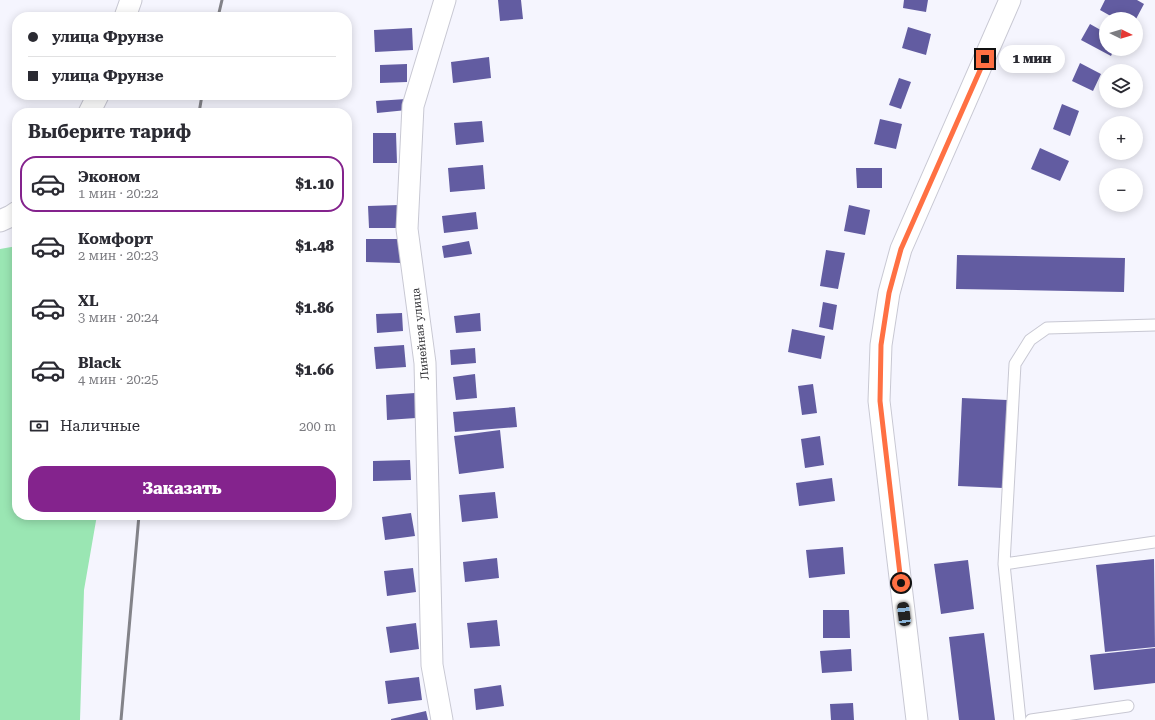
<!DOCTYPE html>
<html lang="ru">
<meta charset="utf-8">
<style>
body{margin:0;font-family:"Roboto Serif",serif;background:#f2f2f3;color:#2b2b33;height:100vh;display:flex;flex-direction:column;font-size:15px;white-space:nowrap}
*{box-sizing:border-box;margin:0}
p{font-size:13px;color:#7c7c81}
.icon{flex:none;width:22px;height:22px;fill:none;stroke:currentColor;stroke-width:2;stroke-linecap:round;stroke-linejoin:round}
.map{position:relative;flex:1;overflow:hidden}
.panel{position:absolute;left:12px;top:108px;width:340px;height:412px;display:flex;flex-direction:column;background:#fff;border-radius:16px;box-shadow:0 2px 10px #0003}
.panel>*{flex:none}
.guide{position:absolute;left:12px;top:12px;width:340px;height:88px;border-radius:16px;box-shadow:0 2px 10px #0003;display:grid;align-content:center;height:88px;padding:0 16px;background:#fff}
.needle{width:26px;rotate:95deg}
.fabs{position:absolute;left:1099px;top:12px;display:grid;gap:8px}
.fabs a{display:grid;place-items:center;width:44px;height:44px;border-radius:50%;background:#fff;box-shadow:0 2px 10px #0003;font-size:20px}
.end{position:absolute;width:18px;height:18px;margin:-9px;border:5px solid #ff7043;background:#111;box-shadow:0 0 0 2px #111}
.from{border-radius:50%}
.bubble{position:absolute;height:28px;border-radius:14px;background:#fff;box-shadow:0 2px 10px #0003;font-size:13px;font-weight:800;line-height:28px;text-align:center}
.car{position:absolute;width:12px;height:24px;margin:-12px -6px;border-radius:5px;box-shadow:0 0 3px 1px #0007;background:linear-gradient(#222 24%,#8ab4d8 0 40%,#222 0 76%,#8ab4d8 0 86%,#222 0)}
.guide b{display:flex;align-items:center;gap:14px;height:38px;font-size:15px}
.guide b+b{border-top:1px solid #e1e1e2}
.guide i{width:10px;height:10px;background:#2b2b33}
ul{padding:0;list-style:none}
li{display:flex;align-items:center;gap:12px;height:56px;margin:0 8px 6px;padding:0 8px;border:2px solid transparent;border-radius:16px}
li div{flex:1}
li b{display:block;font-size:15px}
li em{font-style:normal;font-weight:800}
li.active{border-color:#84238d}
li>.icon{width:36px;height:36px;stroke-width:1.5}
h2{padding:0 16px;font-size:18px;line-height:48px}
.pay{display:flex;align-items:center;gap:10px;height:44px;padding:0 16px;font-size:15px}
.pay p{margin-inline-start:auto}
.button{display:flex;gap:8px;margin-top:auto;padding:8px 16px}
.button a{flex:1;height:46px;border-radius:16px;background:#84238d;color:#fff;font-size:16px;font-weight:800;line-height:46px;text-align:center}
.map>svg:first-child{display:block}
.green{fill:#9ae6b3}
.building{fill:#625ca1}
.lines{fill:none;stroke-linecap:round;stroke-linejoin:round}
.service-casing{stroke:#c8c8d3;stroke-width:13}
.minor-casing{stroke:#c8c8d3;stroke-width:23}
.service{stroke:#fff;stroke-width:11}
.minor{stroke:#fff;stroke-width:21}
.rail{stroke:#838389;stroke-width:3}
.route{stroke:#ff7043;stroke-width:5}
.labels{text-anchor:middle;stroke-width:4;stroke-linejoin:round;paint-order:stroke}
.street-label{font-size:11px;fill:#313135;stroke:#fff}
</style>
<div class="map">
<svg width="1155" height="720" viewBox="0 0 1155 720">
<rect width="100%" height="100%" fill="#f5f5fe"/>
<path class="green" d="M17 246V515H97L84 590 80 720H0V249Z"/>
<path class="building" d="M498 0H521L523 19 500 21Z
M904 0H928L926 12 903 8Z
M1105 0H1137L1144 4 1136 19H1116L1100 10Z
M1090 24 1106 33V49H1114L1111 56 1081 40Z
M908 27 931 34 926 55 902 48Z
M412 28 413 50 375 52 374 30Z
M489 57 491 78 453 83 451 62Z
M1080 63 1101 74 1093 91 1072 81Z
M407 64V82L380 83V65Z
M899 78 911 82 901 109 889 105Z
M406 99 407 110 377 113 376 101Z
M1062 104 1079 111 1070 136 1053 129Z
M880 119 902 124 896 149 874 144Z
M482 121 484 142 456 145 454 123Z
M373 133H396L397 163H373Z
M1040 148 1069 161 1060 181 1031 169Z
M483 165 485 189 450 192 448 168Z
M856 168H882V188H857Z
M399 205V228H369L368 206Z
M849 205 870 210 865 235 844 231Z
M476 212 478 229 444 233 442 216Z
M366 239H401V263L366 262Z
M469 241 472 254 444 258 442 246Z
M826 250 845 253 838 289 820 286Z
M957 255 1125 258 1124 292 956 289Z
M823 302 837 305 833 330 819 327Z
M402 313 403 331 377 333 376 314Z
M480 313 481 331 456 333 454 316Z
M792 329 825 336 821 359 788 352Z
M404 345 406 367 376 369 374 347Z
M475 348 476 363 451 365 450 350Z
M475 374 477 398 456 400 453 377Z
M813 384 817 413 802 415 798 386Z
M415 393 416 418 387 420 386 395Z
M962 398 1007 400 1003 488 958 486Z
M515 407 517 427 455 432 453 412Z
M500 430 504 468 459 474 454 436Z
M820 436 824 465 805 468 801 439Z
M410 460 411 480 373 481V461Z
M832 478 835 501 799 506 796 483Z
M495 492 498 518 462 522 459 495Z
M411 513 415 536 385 540 382 517Z
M843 547 845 574 809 578 806 550Z
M497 558 499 578 465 582 463 562Z
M1154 559 1155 647 1105 652 1096 565Z
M968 560 974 609 941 614 934 564Z
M413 568 416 592 387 596 384 571Z
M823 610H849L850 638H823Z
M497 620 500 646 470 648 467 623Z
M416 623 419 649 390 653 386 627Z
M984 633 995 720H959L949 637Z
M1155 648V683L1094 690 1090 655Z
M851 649 852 671 822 673 820 651Z
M419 677 422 700 388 704 385 681Z
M501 685 504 706 476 710 474 689Z
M853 703 854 720H831L830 704Z
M426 711 428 720H391V719Z"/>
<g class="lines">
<g class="service-casing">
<path id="service" d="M1155 325 1047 328 1030 340 1015 364 1004 564 1155 542
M1004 564 1020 720
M1031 720 1128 706"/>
</g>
<g class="minor-casing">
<path id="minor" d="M125 17 131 0
M89 113 98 95
M0 221 11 216 17 212
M442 720 432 665 425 363 407 229 413 106 445 0
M917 720 879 401 881 345 889 293 901 249 1010 0"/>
</g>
<use href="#service" class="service"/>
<use href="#minor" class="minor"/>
<path class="rail" d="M218 17 222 0
M199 113 202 95
M121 720 139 515"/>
</g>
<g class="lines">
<path class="route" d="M901 583 880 401 881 345 889 293 901 249 985 59"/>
</g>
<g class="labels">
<g class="street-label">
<text transform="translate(420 334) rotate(-96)" y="4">Линейная улица</text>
</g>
</g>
</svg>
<div class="fabs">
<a><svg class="needle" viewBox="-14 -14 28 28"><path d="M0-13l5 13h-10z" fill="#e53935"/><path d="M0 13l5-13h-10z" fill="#7c7c81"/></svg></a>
<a><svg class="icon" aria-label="layers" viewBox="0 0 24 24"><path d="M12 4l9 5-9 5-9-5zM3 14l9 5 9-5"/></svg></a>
<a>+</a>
<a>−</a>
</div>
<i class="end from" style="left:901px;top:583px"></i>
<i class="end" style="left:985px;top:59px"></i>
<div class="bubble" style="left:999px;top:45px;width:66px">1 мин</div>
<i class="car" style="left:904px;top:614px;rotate:353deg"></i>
<div class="guide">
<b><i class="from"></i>улица Фрунзе</b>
<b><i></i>улица Фрунзе</b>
</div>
<section class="panel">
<h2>Выберите тариф</h2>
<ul>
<li class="active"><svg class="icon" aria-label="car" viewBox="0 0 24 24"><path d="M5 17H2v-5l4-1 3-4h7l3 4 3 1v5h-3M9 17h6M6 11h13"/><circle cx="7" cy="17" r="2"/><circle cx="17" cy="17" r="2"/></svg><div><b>Эконом</b><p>1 мин · 20:22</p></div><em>$1.10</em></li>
<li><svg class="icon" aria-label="car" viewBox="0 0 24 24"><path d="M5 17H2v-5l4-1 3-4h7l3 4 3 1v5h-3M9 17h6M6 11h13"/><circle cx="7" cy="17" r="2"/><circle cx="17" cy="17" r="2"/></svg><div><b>Комфорт</b><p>2 мин · 20:23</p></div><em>$1.48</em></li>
<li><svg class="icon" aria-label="car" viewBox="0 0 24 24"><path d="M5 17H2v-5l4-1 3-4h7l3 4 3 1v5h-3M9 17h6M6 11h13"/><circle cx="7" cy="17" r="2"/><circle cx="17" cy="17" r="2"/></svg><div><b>XL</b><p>3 мин · 20:24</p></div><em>$1.86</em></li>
<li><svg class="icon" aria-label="car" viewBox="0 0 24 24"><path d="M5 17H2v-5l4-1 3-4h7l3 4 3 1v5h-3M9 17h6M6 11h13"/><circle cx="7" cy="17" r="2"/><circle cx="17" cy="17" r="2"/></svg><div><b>Black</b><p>4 мин · 20:25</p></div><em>$1.66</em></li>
</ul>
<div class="pay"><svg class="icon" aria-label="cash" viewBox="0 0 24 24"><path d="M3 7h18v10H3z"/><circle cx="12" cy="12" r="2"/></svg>Наличные<p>200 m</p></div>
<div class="button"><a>Заказать</a></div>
</section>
</div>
